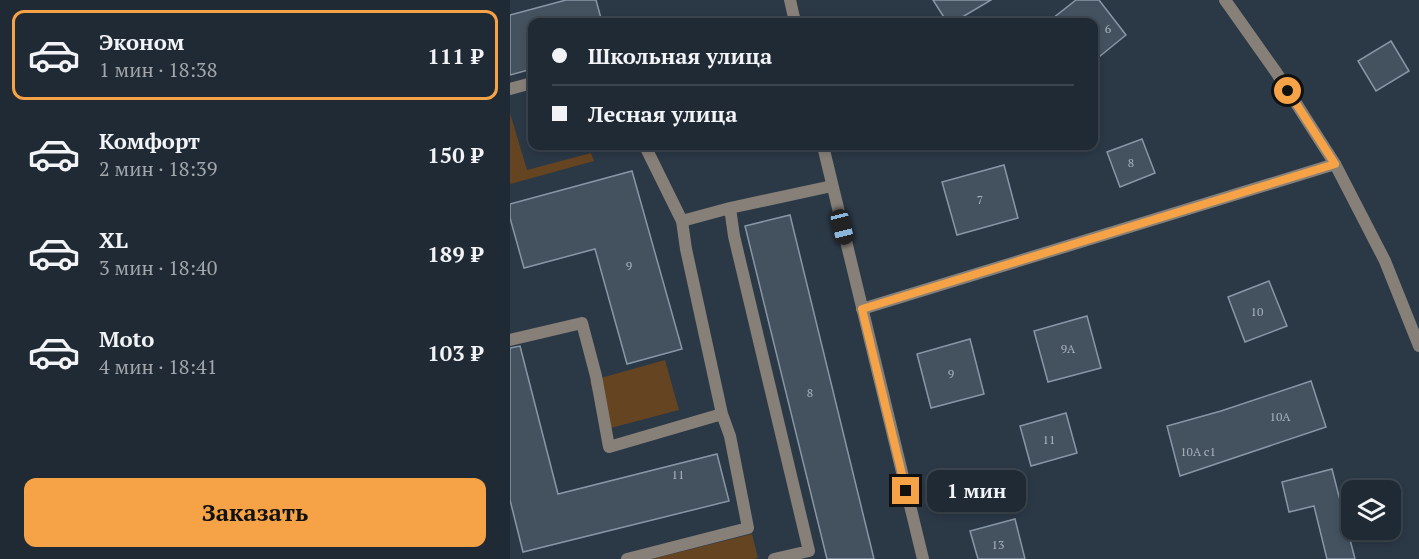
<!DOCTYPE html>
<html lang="ru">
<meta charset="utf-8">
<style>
body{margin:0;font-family:"PT Serif",serif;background:#28323c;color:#f1f3f6;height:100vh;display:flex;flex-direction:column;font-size:22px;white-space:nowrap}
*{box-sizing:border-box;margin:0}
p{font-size:20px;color:#a2a7ac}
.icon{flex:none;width:33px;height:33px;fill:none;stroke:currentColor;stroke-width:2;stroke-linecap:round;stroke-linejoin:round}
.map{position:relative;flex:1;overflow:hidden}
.details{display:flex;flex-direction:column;background:#202a34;width:510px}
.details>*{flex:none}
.top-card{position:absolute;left:18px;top:18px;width:570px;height:132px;border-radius:12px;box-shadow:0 3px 9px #0003,0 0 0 2px #3d464f;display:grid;align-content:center;height:132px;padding:0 24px;background:#202a34}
.fabs{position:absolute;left:831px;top:480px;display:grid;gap:12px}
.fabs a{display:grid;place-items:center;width:60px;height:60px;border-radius:12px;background:#202a34;box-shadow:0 3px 9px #0003,0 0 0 2px #3d464f;font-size:30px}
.end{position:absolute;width:27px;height:27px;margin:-14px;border:8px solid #f5a346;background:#111;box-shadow:0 0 0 3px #111}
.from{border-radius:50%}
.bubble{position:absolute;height:42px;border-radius:12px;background:#202a34;box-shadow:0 3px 9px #0003,0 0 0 2px #3d464f;font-size:20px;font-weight:700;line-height:42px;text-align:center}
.car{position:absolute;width:18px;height:36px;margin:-18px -9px;border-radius:8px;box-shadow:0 0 4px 2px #0007;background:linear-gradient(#222 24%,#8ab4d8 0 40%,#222 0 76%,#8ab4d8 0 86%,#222 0)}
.top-card b{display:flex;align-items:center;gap:21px;height:57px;font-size:22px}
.top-card b+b{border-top:2px solid #3d464f}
.top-card i{width:15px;height:15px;background:#f1f3f6}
ul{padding:10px 0 0;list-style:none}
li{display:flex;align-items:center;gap:18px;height:90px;margin:0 12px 9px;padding:0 12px;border:3px solid transparent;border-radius:12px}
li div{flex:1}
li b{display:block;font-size:22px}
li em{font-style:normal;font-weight:700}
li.selected{border-color:#f5a346}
li>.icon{width:54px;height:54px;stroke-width:1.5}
.button{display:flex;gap:12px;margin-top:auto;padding:12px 24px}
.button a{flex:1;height:69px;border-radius:12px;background:#f5a346;color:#111;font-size:24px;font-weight:700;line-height:69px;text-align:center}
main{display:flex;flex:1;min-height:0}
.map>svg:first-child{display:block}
.green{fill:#654421}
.building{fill:#445260;stroke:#8897a7;stroke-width:1.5}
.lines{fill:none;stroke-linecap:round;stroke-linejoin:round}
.service{stroke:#878079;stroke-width:12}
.minor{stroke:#878079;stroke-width:12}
.route{stroke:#f5a346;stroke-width:8}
.labels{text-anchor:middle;stroke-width:4.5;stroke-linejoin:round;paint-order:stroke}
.number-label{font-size:12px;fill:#a8b2bc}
</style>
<main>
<section class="details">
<ul>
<li class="selected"><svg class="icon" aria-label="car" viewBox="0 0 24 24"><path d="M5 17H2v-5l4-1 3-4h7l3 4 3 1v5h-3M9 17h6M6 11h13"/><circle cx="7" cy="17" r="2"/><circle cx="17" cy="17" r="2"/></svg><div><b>Эконом</b><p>1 мин · 18:38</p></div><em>111 ₽</em></li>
<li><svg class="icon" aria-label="car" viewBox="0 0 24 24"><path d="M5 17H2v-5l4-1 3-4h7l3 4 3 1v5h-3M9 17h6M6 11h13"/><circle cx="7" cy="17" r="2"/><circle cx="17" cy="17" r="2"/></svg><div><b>Комфорт</b><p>2 мин · 18:39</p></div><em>150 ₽</em></li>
<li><svg class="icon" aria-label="car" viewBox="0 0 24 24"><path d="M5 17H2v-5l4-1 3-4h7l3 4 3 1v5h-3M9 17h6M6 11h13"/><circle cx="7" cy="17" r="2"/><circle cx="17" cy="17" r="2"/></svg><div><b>XL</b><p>3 мин · 18:40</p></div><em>189 ₽</em></li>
<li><svg class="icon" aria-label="car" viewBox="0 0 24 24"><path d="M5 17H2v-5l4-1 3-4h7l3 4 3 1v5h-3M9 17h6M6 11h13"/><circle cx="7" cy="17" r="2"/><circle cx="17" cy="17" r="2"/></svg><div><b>Moto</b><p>4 мин · 18:41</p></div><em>103 ₽</em></li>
</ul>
<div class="button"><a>Заказать</a></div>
</section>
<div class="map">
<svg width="909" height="559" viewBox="0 0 909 559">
<rect width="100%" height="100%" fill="#2b3846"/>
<path class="green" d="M0 113 17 170 81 153 84 161 0 184Z
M155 360 169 410 93 430 80 381Z
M242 534 248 558 243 559H142Z"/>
<path class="building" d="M56 0H86L92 22H22V69L0 75V15Z
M423 0H481L444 22H437Z
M566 0H589L616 35 584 61V22H538Z
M881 41 899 71 866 91 848 61Z
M632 139 645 173 610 187 597 152Z
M494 165 508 218 447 235 432 182Z
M122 171 172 349 117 364 85 249 14 268 0 218V204Z
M280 215 364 559H317L235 226Z
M759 281 777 326 735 342 718 297Z
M577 316 591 368 538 382 524 331Z
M460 339 474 394 421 408 407 354Z
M10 346 48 494 207 454 219 501 13 552 0 500V348Z
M801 381 816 427 670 476 657 426 711 411Z
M556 413 567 453 521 466 510 426Z
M822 469 845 559H817L804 506 779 512 772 482Z
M505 519 515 559H468L460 531Z"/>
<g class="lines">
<path class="service" d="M0 89 22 83
M135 146 172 221
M352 309 825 164
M0 340 72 323 86 376 99 447 212 414
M117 559 238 528 220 436 212 414 176 249 172 221 220 208
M264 559 299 551 224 236 220 208 322 186"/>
<path class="minor" d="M280 0 285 22
M715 0 766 72 825 164 875 261 909 346
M313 146 413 559"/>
</g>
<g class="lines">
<path class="route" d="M396 491 352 309 825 164 778 91"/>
</g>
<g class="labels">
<g class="number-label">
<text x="598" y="33">6</text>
<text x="621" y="167">8</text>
<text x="470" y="204">7</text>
<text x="119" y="270">9</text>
<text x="747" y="316">10</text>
<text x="558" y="353">9А</text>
<text x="441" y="378">9</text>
<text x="300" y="397">8</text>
<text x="770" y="421">10А</text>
<text x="539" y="444">11</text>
<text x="688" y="456">10А с1</text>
<text x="168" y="479">11</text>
<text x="488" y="549">13</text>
</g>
</g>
</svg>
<div class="fabs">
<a><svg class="icon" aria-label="layers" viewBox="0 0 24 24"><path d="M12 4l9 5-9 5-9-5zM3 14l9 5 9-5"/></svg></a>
</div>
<i class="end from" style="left:778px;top:91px"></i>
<i class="end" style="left:396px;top:491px"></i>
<div class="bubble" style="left:417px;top:470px;width:99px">1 мин</div>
<i class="car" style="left:332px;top:227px;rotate:166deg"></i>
<div class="top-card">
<b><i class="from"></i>Школьная улица</b>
<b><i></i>Лесная улица</b>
</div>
</div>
</main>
